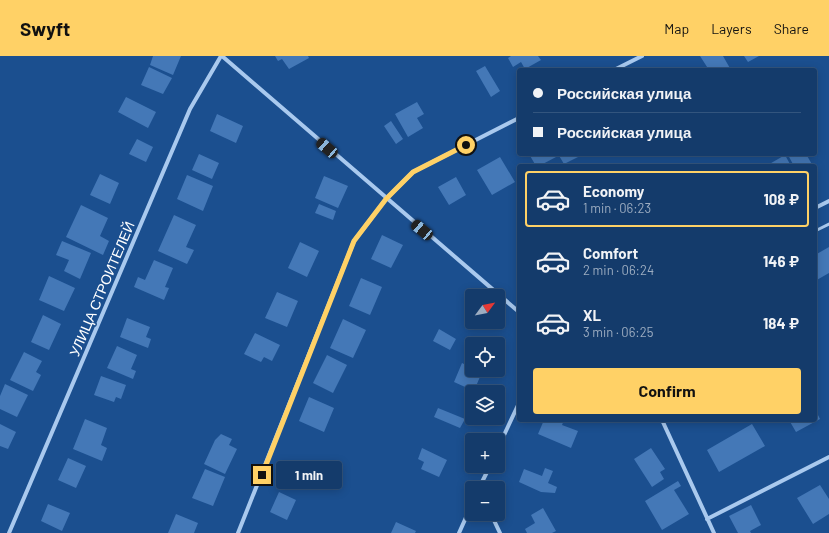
<!DOCTYPE html>
<meta charset="utf-8">
<style>
body{margin:0;font-family:Barlow,sans-serif;background:#1d4271;color:#f1f3f6;height:100vh;display:flex;flex-direction:column;font-size:15px;white-space:nowrap}
*{box-sizing:border-box;margin:0}
p{font-size:13px;color:#9dadc1}
.icon{flex:none;width:22px;height:22px;fill:none;stroke:currentColor;stroke-width:2;stroke-linecap:round;stroke-linejoin:round}
.map{position:relative;flex:1;overflow:hidden}
.drawer{position:absolute;left:517px;top:108px;width:300px;height:258px;display:flex;flex-direction:column;background:#143b6b;border-radius:4px;box-shadow:0 2px 10px #0003,0 0 0 1px #33557e}
.drawer>*{flex:none}
.guide{position:absolute;left:517px;top:12px;width:300px;height:88px;border-radius:4px;box-shadow:0 2px 10px #0003,0 0 0 1px #33557e;display:grid;align-content:center;height:88px;padding:0 16px;background:#143b6b}
.needle{width:26px;rotate:58deg}
.controls{position:absolute;left:465px;top:233px;display:grid;gap:8px}
.controls a{display:grid;place-items:center;width:40px;height:40px;border-radius:4px;background:#143b6b;box-shadow:0 2px 10px #0003,0 0 0 1px #33557e;font-size:20px}
.end{position:absolute;width:18px;height:18px;margin:-9px;border:5px solid #ffd166;background:#111;box-shadow:0 0 0 2px #111}
.from{border-radius:50%}
.bubble{position:absolute;height:28px;border-radius:4px;background:#143b6b;box-shadow:0 2px 10px #0003,0 0 0 1px #33557e;font-size:13px;font-weight:700;line-height:28px;text-align:center}
.car{position:absolute;width:12px;height:24px;margin:-12px -6px;border-radius:5px;box-shadow:0 0 3px 1px #0007;background:linear-gradient(#222 24%,#8ab4d8 0 40%,#222 0 76%,#8ab4d8 0 86%,#222 0)}
.guide b{display:flex;align-items:center;gap:14px;height:38px;font-size:15px}
.guide b+b{border-top:1px solid #33557e}
.guide i{width:10px;height:10px;background:#f1f3f6}
ul{padding:7px 0 0;list-style:none}
li{display:flex;align-items:center;gap:12px;height:56px;margin:0 8px 6px;padding:0 8px;border:2px solid transparent;border-radius:4px}
li div{flex:1}
li b{display:block;font-size:15px}
li em{font-style:normal;font-weight:700}
li.selected{border-color:#ffd166}
li>.icon{width:36px;height:36px;stroke-width:1.5}
.cta{display:flex;gap:8px;margin-top:auto;padding:8px 16px}
.cta a{flex:1;height:46px;border-radius:4px;background:#ffd166;color:#111;font-size:16px;font-weight:700;line-height:46px;text-align:center}
header{display:flex;align-items:center;gap:24px;box-sizing:border-box;height:56px;padding:0 20px;background:#ffd166;color:#111}
header strong{font-size:19px}
nav{display:flex;gap:22px;margin-inline-start:auto;font-size:14px}
.map>svg:first-child{display:block}
.building{fill:#4478b7}
.lines{fill:none;stroke-linecap:round;stroke-linejoin:round}
.lane{stroke:#a9c9ee;stroke-width:3}
.street{stroke:#a9c9ee;stroke-width:4}
.route{stroke:#ffd166;stroke-width:5}
.labels{text-anchor:middle;stroke-width:3;stroke-linejoin:round;paint-order:stroke}
.street-label{font-size:14px;fill:#fff;stroke:#1b4f8f}
</style>
<header>
<strong>Swyft</strong>
<nav><a>Map</a><a>Layers</a><a>Share</a></nav>
</header>
<div class="map">
<svg width="829" height="477" viewBox="0 0 829 477">
<rect width="100%" height="100%" fill="#1b4f8f"/>
<path class="building" d="M153 0H181L173 19 150 9Z
M275 0H308L309 2 289 13 282 3 278 5Z
M511 0H538L541 4 525 13 521 6 513 11 508 2Z
M700 0H723L731 14H709Z
M744 0H759L748 6Z
M485 10 500 35 491 41 476 15Z
M149 11 172 22 163 38 141 29Z
M126 41 156 56 148 72 118 56Z
M417 46 424 58 417 62 423 72 408 81 395 58Z
M217 58 243 70 236 87 210 75Z
M391 65 403 83 396 88 384 70Z
M137 83 153 91 146 106 129 98Z
M199 98 219 107 212 123 192 114Z
M529 98H554L556 101 539 110H536Z
M558 98H579L580 100 564 108Z
M791 98H806L813 110H794L788 99Z
M785 99 791 110H766Z
M500 101 515 126 492 139 477 114Z
M100 118 119 127 110 148 90 139Z
M187 119 213 130 203 155 177 143Z
M324 120 348 130 338 152 315 142Z
M456 121 466 139 449 149 438 131Z
M319 148 336 155 333 164 315 157Z
M81 149 108 162 100 180 109 185 103 199 66 181Z
M174 159 196 169 186 191 194 194 187 208 158 195Z
M382 179 403 189 391 212 371 203Z
M62 185 91 197 80 223 64 215 69 204 56 199Z
M300 186 319 195 307 221 288 212Z
M829 191V217L815 225V199Z
M154 204 173 212 165 231 169 232 164 244 134 231 138 221 145 224Z
M49 220 75 232 64 255 39 244Z
M361 222 382 231 370 259 349 250Z
M277 236 298 245 287 271 265 262Z
M43 259 61 268 49 294 31 286Z
M127 262 150 271 146 281 151 283 148 292 120 281Z
M343 263 366 274 353 302 330 292Z
M439 273 456 283 450 294 433 285Z
M255 277 280 289 272 305 264 301 261 306 244 298Z
M117 290 137 299 131 313 136 315 133 323 107 312Z
M24 296 42 305 36 316 41 319 33 335 10 324Z
M327 299 347 309 333 337 313 327Z
M462 307 472 312V314H477L482 316 474 335 454 326Z
M101 320 126 329 121 343 116 341 114 346 94 339Z
M5 328 28 339 17 361 0 353V340Z
M309 341 334 352 324 376 299 365Z
M438 352 465 363 460 372 434 361Z
M815 353 820 363 796 376 789 364H815Z
M85 363 107 372 101 389 107 392 102 405 73 393Z
M544 364H564L562 369 578 375 571 392 538 378Z
M0 368 16 376 8 393 0 390Z
M752 368 765 390 719 416 707 394Z
M221 378 232 383 229 389 237 393 225 418 204 408 215 384Z
M422 392 447 404 439 421 421 413 424 406 418 403Z
M651 392 665 413 660 416 664 423 652 431 634 403Z
M68 402 86 410 76 432 58 424Z
M545 412 553 415 548 427 557 431 555 437 541 436 519 426 524 413 542 420Z
M205 413 225 421 213 450 192 442Z
M678 425 681 430 674 434 689 458 662 474 645 445Z
M820 429 829 443V458L813 468 797 442Z
M279 436 296 444 287 464 270 456Z
M48 448 70 457 62 475 41 465Z
M751 449 761 469 750 475 751 477H738L729 460Z
M543 452 556 475 552 477H527L525 473 535 467 531 459Z
M176 458 198 467 194 477H168Z
M396 466 416 475 415 477H391Z"/>
<g class="lines">
<path class="lane" d="M815 175 829 168"/>
<path class="street" d="M222 0 519 256
M614 14 642 0
M815 152 829 145
M662 364 714 477
M498 392 519 347
M479 432 490 410
M491 458 500 477
M707 463 829 401
M9 477 190 53 221 0
M238 477 354 185 386 143 413 116 519 62
M459 477 472 448"/>
</g>
<g class="lines">
<path class="route" d="M262 419 354 185 386 143 413 116 466 89"/>
</g>
<g class="labels">
<g class="street-label">
<text transform="translate(102 233) rotate(-67)" y="5">УЛИЦА СТРОИТЕЛЕЙ</text>
</g>
</g>
</svg>
<div class="controls">
<a><svg class="needle" viewBox="-14 -14 28 28"><path d="M0-13l5 13h-10z" fill="#e53935"/><path d="M0 13l5-13h-10z" fill="#9dadc1"/></svg></a>
<a><svg class="icon" aria-label="locate" viewBox="0 0 24 24"><circle cx="12" cy="12" r="6"/><path d="M12 2v4M12 18v4M2 12h4M18 12h4"/></svg></a>
<a><svg class="icon" aria-label="layers" viewBox="0 0 24 24"><path d="M12 4l9 5-9 5-9-5zM3 14l9 5 9-5"/></svg></a>
<a>+</a>
<a>−</a>
</div>
<i class="end from" style="left:466px;top:89px"></i>
<i class="end" style="left:262px;top:419px"></i>
<div class="bubble" style="left:276px;top:405px;width:66px">1 min</div>
<i class="car" style="left:327px;top:92px;rotate:311deg"></i>
<i class="car" style="left:422px;top:174px;rotate:310deg"></i>
<div class="guide">
<b><i class="from"></i>Российская улица</b>
<b><i></i>Российская улица</b>
</div>
<section class="drawer">
<ul>
<li class="selected"><svg class="icon" aria-label="car" viewBox="0 0 24 24"><path d="M5 17H2v-5l4-1 3-4h7l3 4 3 1v5h-3M9 17h6M6 11h13"/><circle cx="7" cy="17" r="2"/><circle cx="17" cy="17" r="2"/></svg><div><b>Economy</b><p>1 min · 06:23</p></div><em>108 ₽</em></li>
<li><svg class="icon" aria-label="car" viewBox="0 0 24 24"><path d="M5 17H2v-5l4-1 3-4h7l3 4 3 1v5h-3M9 17h6M6 11h13"/><circle cx="7" cy="17" r="2"/><circle cx="17" cy="17" r="2"/></svg><div><b>Comfort</b><p>2 min · 06:24</p></div><em>146 ₽</em></li>
<li><svg class="icon" aria-label="car" viewBox="0 0 24 24"><path d="M5 17H2v-5l4-1 3-4h7l3 4 3 1v5h-3M9 17h6M6 11h13"/><circle cx="7" cy="17" r="2"/><circle cx="17" cy="17" r="2"/></svg><div><b>XL</b><p>3 min · 06:25</p></div><em>184 ₽</em></li>
</ul>
<div class="cta"><a>Confirm</a></div>
</section>
</div>
